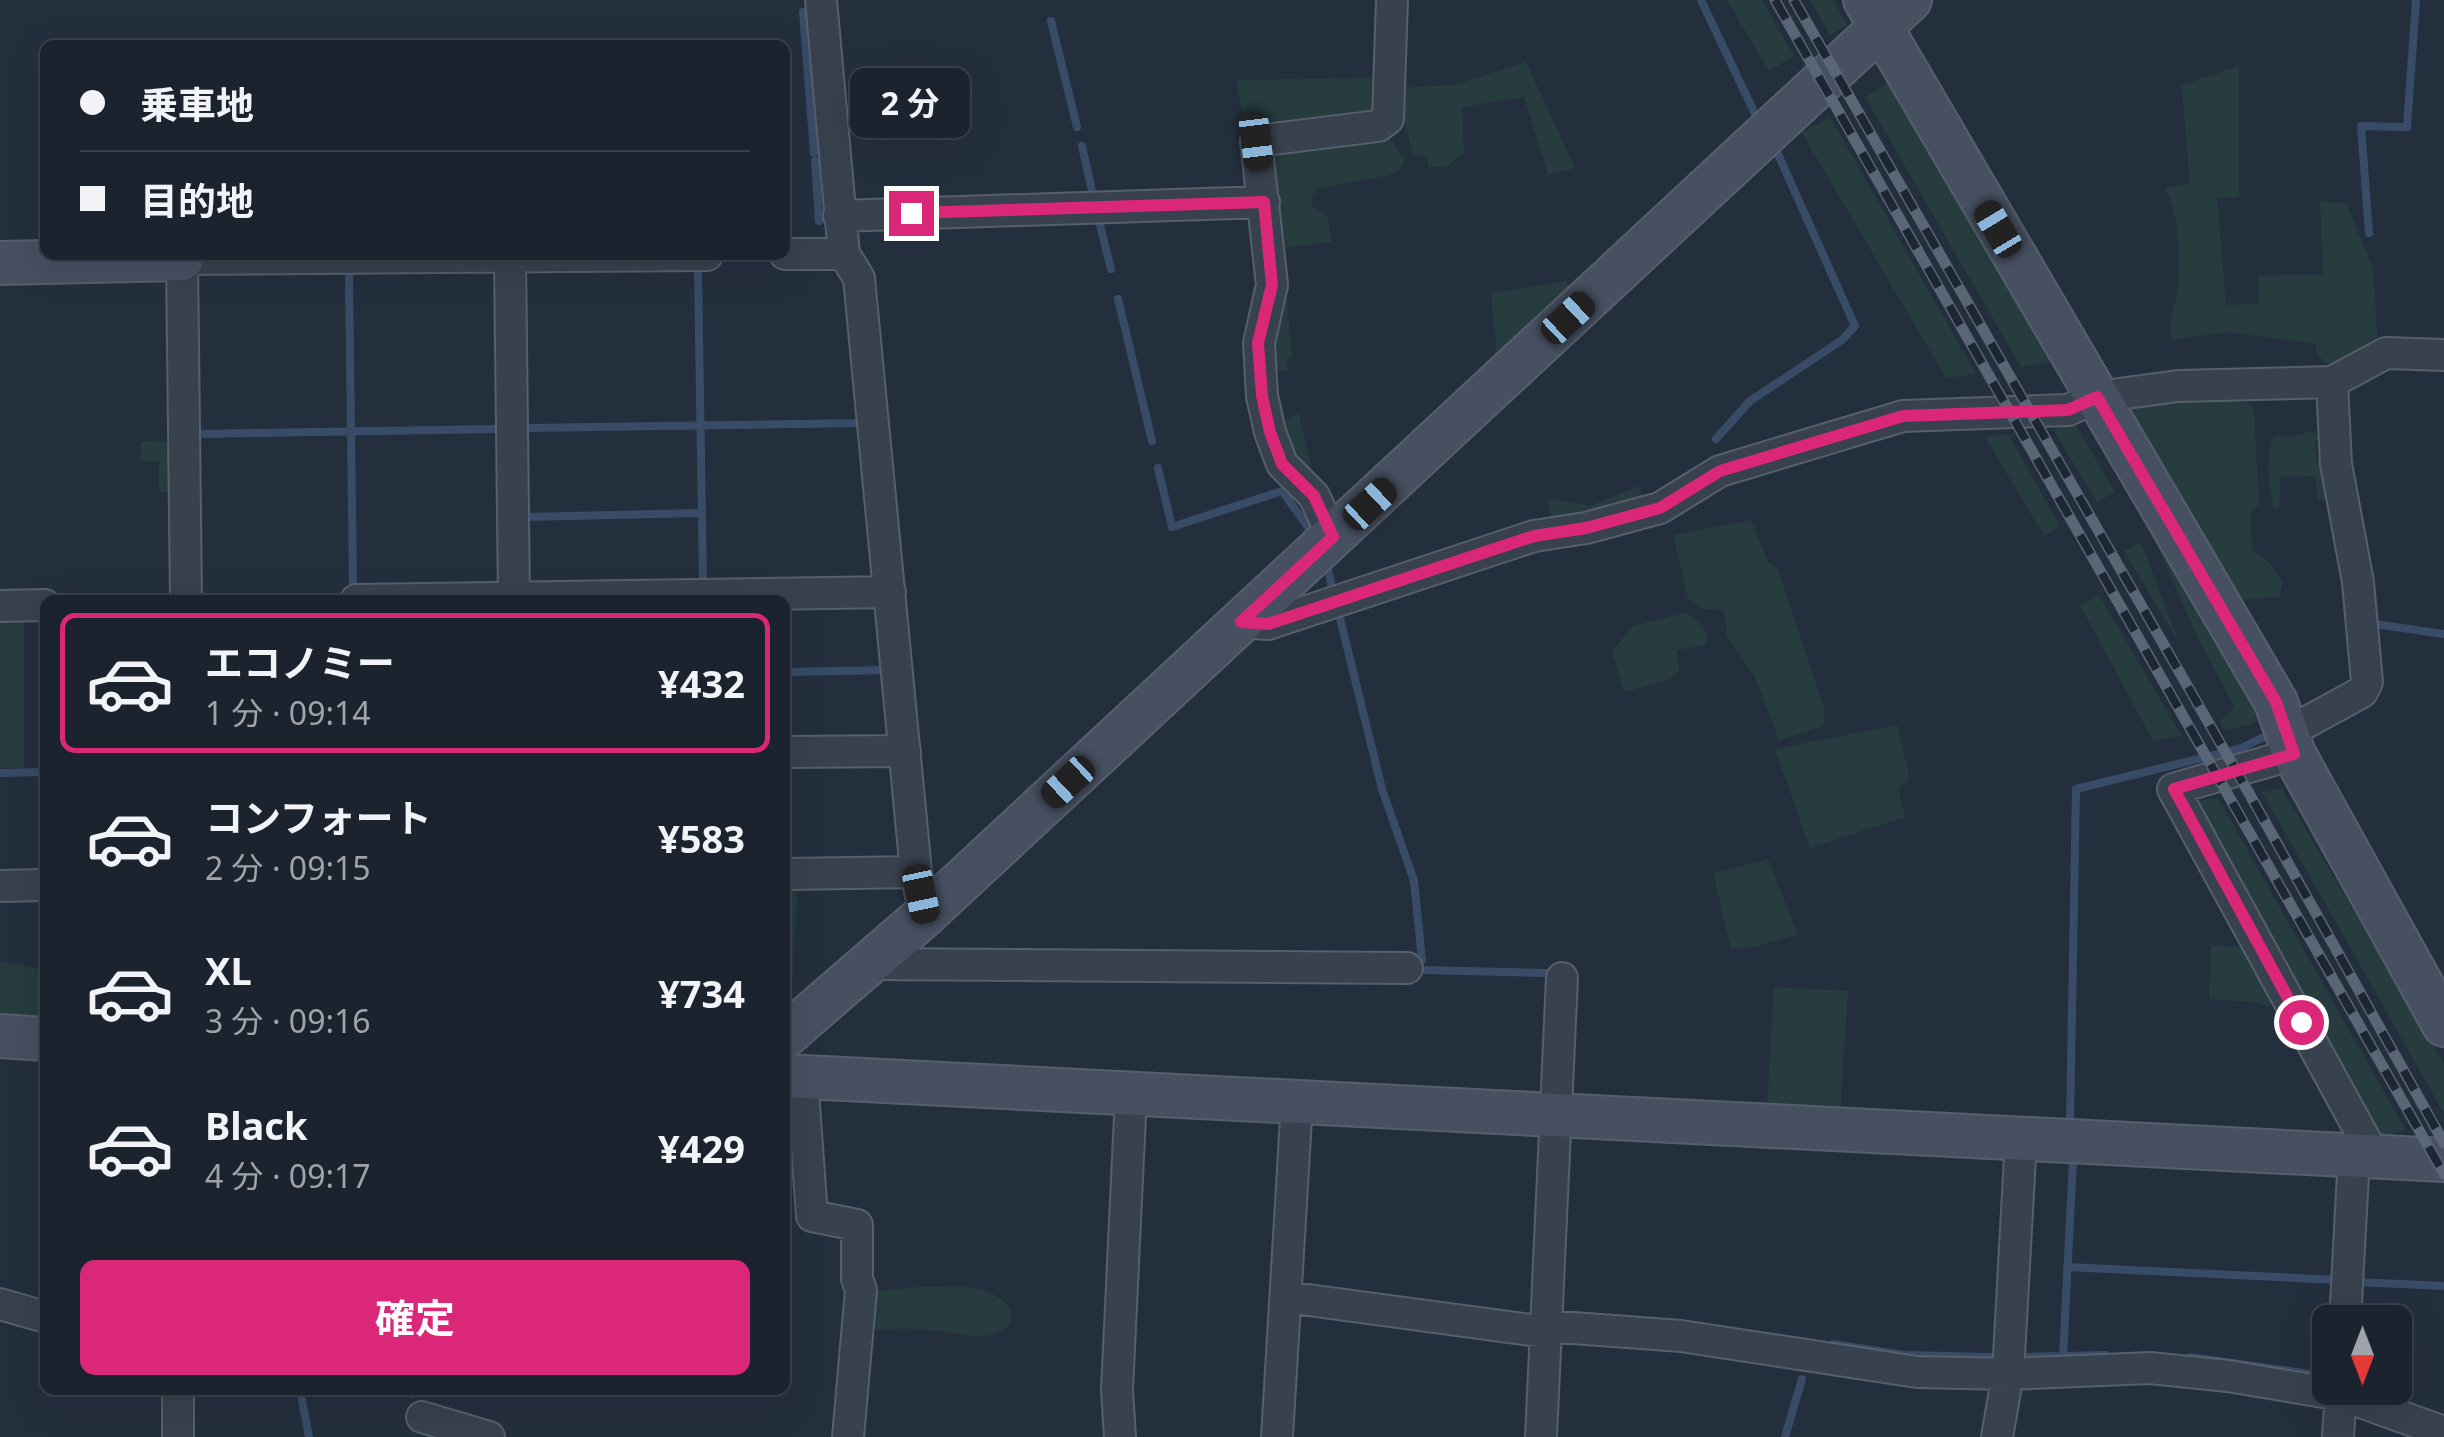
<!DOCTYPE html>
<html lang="ja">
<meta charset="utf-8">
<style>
body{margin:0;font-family:"Noto Sans","Noto Sans JP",sans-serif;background:#242b36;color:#f1f3f6;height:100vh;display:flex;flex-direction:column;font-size:38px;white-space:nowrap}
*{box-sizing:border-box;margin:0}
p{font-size:32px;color:#a0a4aa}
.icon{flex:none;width:55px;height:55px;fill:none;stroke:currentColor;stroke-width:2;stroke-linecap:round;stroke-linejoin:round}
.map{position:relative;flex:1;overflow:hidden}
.side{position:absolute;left:40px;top:595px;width:750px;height:800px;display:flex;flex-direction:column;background:#1b232e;border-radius:15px;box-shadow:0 10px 40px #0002,0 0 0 2px #39404a}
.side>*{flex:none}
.top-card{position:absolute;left:40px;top:40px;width:750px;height:220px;border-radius:15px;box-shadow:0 10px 40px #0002,0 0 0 2px #39404a;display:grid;align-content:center;height:220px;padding:0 40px;background:#1b232e}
.needle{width:65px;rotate:180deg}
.fabs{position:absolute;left:2312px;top:1305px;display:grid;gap:20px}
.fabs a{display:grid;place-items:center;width:100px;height:100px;border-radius:15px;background:#1b232e;box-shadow:0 10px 40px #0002,0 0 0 2px #39404a;font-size:50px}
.end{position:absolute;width:45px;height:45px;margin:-22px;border:12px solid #db2777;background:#fff;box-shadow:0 0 0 5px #fff}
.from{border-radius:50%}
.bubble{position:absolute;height:70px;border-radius:15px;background:#1b232e;box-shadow:0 10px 40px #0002,0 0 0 2px #39404a;font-size:32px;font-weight:700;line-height:70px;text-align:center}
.car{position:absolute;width:30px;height:60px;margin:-30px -15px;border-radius:12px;box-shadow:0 0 8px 2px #0007;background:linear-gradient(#222 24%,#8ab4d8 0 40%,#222 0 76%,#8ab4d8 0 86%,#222 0)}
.top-card b{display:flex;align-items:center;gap:35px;height:95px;font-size:38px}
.top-card b+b{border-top:2px solid #39404a}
.top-card i{width:25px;height:25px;background:#f1f3f6}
ul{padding:18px 0 0;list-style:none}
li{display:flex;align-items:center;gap:30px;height:140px;margin:0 20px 15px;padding:0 20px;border:5px solid transparent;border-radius:15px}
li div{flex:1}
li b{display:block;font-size:38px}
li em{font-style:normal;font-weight:700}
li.on{border-color:#db2777}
li>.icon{width:90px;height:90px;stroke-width:1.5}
.button{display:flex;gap:20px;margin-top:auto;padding:20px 40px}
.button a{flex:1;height:115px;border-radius:15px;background:#db2777;color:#fff;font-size:40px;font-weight:700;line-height:115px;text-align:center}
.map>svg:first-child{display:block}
.green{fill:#263c3f}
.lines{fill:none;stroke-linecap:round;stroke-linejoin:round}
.stream{stroke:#394c67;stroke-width:8}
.street-casing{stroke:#565f6c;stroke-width:34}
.secondary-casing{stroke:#565f6c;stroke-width:46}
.street{stroke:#38414e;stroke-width:30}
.secondary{stroke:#465061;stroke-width:42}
.rail-casing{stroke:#5a6575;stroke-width:11}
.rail{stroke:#1d2633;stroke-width:8;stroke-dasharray:22;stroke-linecap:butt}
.route{stroke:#db2777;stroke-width:12}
</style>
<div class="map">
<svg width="2444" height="1437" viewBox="0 0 2444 1437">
<rect width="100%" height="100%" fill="#242f3e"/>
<path class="green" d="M1727 0H1762L1794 56 1769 71Z
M1810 0H1833L1847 25 1830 35Z
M1526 62 1575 168 1548 175 1524 97 1462 107 1464 153 1446 167H1428L1427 157 1413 154 1396 88 1454 85Z
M2239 66V197L2217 198 2226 305 2259 303 2258 276 2323 274 2320 201 2346 203 2373 268 2378 346 2332 368 2317 355 2316 344 2228 332 2171 340C2168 313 2177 306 2178 284 2180 254 2179 214 2165 188L2190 184 2182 85Z
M1383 78 1376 112 1245 130 1236 80Z
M1888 83 2051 362 2021 367 1865 97Z
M1830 117 1976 374 1946 378 1802 133Z
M1381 135 1390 139 1405 160 1400 169 1390 175 1316 189 1311 199 1313 207 1327 216 1333 242 1285 248 1270 155 1277 148Z
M1567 281 1571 291 1497 357 1491 293Z
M1286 284 1292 358 1286 359 1287 370 1273 372 1271 348Z
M2210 398 2249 403 2254 411 2259 504 2250 514 2252 550 2268 561 2283 582 2279 597 2237 600 2120 401Z
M1299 414 1312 471 1302 473 1285 436 1282 421Z
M2076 425 2115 492 2097 502 2053 429Z
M2310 431 2319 435 2315 443 2317 461 2331 463 2330 500H2318L2316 479 2313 476 2281 477 2279 507 2273 508 2268 468 2271 440 2276 436 2290 437Z
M2008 434 2060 526 2044 536 1985 437Z
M175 441V492H159V461H141V442Z
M2129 482 2264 718 2245 726 2224 730 2220 721 2235 708 2198 638Z
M1639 486 1647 506 1552 525 1547 498 1590 506Z
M1751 520 1768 562 1778 569 1824 708 1825 720 1821 727 1779 740 1755 677 1727 637 1724 610 1704 609 1688 599 1673 535Z
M2141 542 2179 643 2124 551Z
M2099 595 2182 736 2153 741 2080 605Z
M1686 613C1699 620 1710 629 1706 645L1677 650 1679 670 1671 679 1624 692 1612 652 1632 626Z
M0 615H24V768H0Z
M1897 725 1910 779 1898 788 1905 817 1810 848 1775 749Z
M2282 789 2444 1064V1113L2262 792Z
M2218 798 2406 1131 2381 1136 2189 802Z
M1768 859 1798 935 1749 948 1731 949 1713 873Z
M785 880H798L792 990 785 991Z
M2211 945 2255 948 2273 998 2269 1007 2256 1002 2209 999Z
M0 961 45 970V1021L0 1019Z
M1774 987 1848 991 1840 1112 1767 1107Z
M920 1287C953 1287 989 1281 1011 1309L1010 1325C984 1346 960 1332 931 1330 912 1328 893 1329 874 1330L866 1326 867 1292Z"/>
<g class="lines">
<path class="stream" d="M1701 0 1756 116
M803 12 814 153
M1051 21 1077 127
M1082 146 1092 191
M815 161 819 221
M1099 221 1111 269
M2369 233 2361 126 2407 127 2416 0
M698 271 703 580
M349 276 353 587
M1118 299 1152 441
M527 428 865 423
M199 434 497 429
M1716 439 1750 401 1842 340 1855 326 1777 152
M1158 468 1172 527 1282 491 1310 530
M525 517 702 513
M1328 569 1333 594
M1338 610 1382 789 1414 881 1422 960
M2368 623 2444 634
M785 672 891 670
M0 773 45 772
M1423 970 1549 973V978
M2070 1123 2076 789 2239 749 2270 734
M2067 1267 2338 1280
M2357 1282 2444 1286
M1833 1344 1904 1355 1991 1357
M2063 1356 2073 1161
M2024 1357 2106 1355
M2190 1357 2324 1376
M300 1390 309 1437
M407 1390 412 1394
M1785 1437 1802 1379"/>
<g class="street-casing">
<path id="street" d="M821 0 844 254 859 278 916 872 925 915
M839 216 1264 202
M785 254H844
M510 256 514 600
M1333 537 1314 496 1282 464 1270 432 1262 396 1259 343 1272 285 1256 141 1378 126 1388 119 1392 0
M186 600 182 259 707 255
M356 600 890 592
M0 606 45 605
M1241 622 1268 624 1534 536 1586 528 1660 508 1720 471 1903 416 2068 410 2097 397 2178 386 2332 382 2386 353 2444 355
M2287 733 2362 692 2367 682 2358 582 2336 464 2332 382
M785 752 905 751
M2294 754 2173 789 2374 1156
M785 874 916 872
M0 886 45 885
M868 964 1407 968
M802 1077 812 1216 857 1225V1279L861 1290 848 1437
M1286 1297 1546 1332
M0 1304 45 1317
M2345 1322 2354 1155
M1546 1326 1681 1336 1917 1372 2008 1374 2150 1368 2228 1376 2341 1395 2444 1432
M178 1390V1437
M422 1417 489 1437
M1120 1437 1117 1390 1131 1095
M1277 1437 1297 1102
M1541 1437 1562 978
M1997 1437 2008 1374 2021 1139
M2338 1437 2341 1388"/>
</g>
<g class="secondary-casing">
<path id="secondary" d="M1865 0 2276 702 2294 754 2444 1025
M0 263 182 259
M0 1036 45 1039
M785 1036 925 915 1910 0
M785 1076 2444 1160"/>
</g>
<use href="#street" class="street"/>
<use href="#secondary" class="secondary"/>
<g class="rail-casing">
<path id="rail" d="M1775 0 2444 1174
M1794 0 2250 795 2444 1143"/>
</g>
<use href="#rail" class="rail"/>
</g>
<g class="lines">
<path class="route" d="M911 213 1264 202 1272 285 1258 343 1262 396 1270 432 1282 464 1314 496 1333 537 1241 622 1268 624 1534 536 1586 528 1660 508 1720 471 1903 416 2068 410 2097 397 2276 702 2294 754 2174 789 2301 1022"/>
</g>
</svg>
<div class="fabs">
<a><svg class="needle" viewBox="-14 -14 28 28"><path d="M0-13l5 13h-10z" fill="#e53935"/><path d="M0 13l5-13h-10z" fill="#a0a4aa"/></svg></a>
</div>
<i class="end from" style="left:2301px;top:1022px"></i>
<i class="end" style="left:911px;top:213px"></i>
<div class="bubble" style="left:850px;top:68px;width:120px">2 分</div>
<i class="car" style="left:1256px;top:141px;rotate:173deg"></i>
<i class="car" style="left:1998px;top:229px;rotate:329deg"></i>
<i class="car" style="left:1568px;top:318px;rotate:47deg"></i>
<i class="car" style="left:1370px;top:504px;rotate:47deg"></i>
<i class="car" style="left:1068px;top:782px;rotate:227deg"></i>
<i class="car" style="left:921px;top:894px;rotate:168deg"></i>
<div class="top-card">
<b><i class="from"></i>乗車地</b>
<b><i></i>目的地</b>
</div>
<section class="side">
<ul>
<li class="on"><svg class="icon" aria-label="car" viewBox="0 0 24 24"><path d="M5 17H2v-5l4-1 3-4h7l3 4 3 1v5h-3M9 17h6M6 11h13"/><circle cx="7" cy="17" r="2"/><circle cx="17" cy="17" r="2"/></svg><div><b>エコノミー</b><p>1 分 · 09:14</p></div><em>¥432</em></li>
<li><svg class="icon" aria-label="car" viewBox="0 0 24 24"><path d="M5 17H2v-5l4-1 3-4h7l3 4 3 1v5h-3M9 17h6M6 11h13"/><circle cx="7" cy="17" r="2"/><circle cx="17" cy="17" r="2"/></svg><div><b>コンフォート</b><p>2 分 · 09:15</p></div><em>¥583</em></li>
<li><svg class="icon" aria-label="car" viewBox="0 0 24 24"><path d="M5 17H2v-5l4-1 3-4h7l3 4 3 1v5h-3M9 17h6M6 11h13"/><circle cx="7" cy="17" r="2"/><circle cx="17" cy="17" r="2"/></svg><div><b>XL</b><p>3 分 · 09:16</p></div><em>¥734</em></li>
<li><svg class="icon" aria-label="car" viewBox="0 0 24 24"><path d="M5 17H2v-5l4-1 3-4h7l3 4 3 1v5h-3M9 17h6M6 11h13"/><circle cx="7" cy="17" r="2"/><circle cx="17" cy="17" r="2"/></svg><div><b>Black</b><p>4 分 · 09:17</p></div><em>¥429</em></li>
</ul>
<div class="button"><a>確定</a></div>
</section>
</div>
